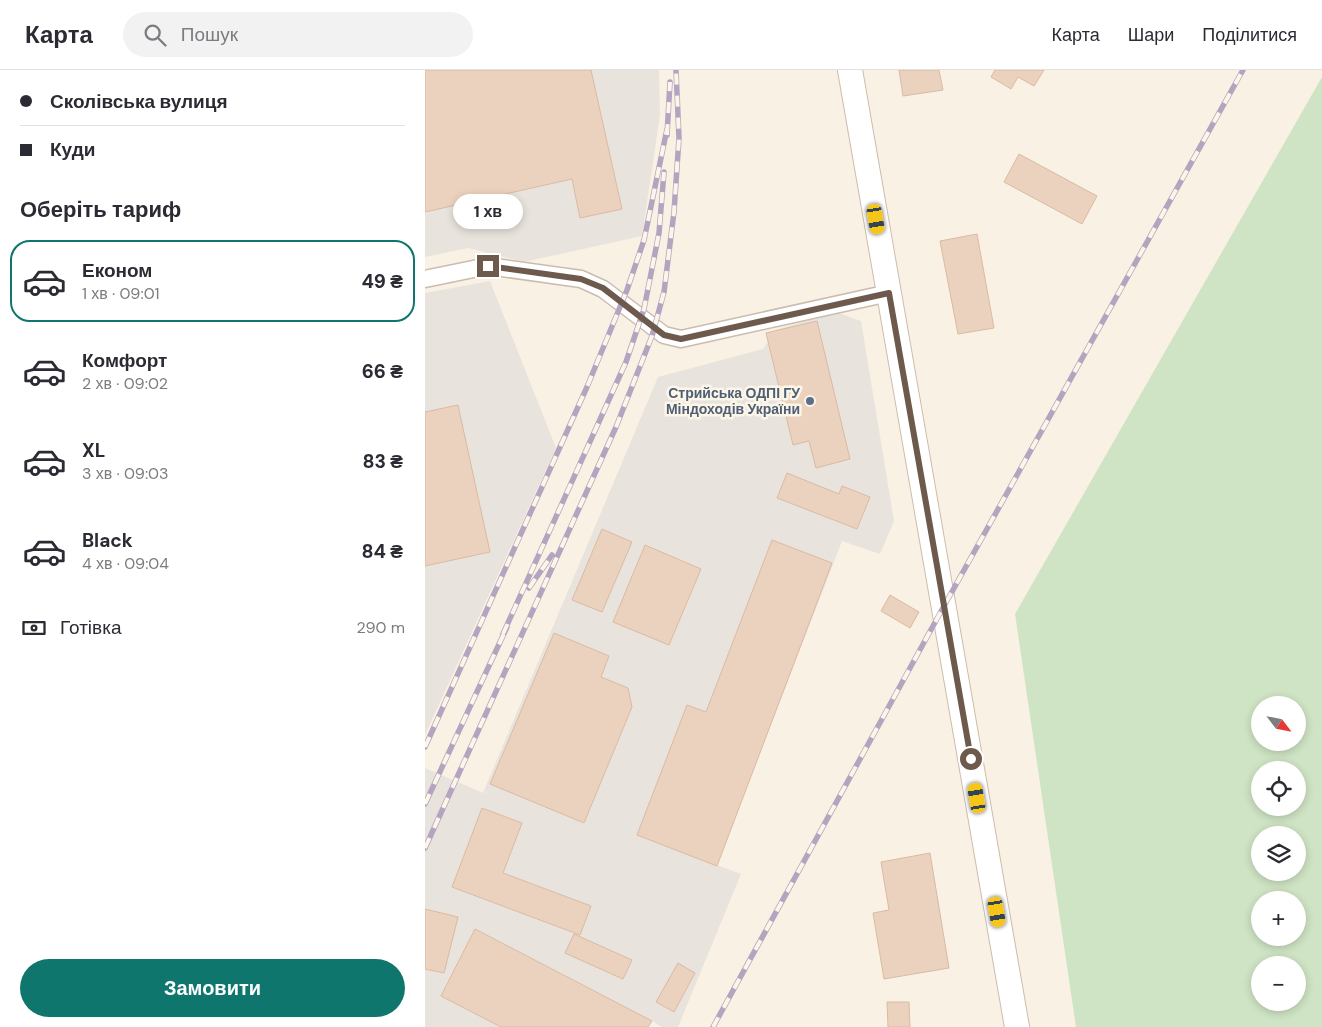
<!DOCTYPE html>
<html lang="uk">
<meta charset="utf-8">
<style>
body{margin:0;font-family:"DM Sans",sans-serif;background:#f2f2f3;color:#2b2b33;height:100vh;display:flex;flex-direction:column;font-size:19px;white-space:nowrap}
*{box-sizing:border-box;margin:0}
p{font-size:16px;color:#7c7c81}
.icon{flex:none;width:28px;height:28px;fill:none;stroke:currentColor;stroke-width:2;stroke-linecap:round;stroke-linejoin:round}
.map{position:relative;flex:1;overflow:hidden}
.side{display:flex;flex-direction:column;background:#fff;width:425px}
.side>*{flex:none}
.top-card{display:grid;align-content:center;height:110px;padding:0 20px;background:#fff}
.needle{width:32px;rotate:122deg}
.controls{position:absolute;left:826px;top:626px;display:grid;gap:10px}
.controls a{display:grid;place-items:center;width:55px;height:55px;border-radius:50%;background:#fff;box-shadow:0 2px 8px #0003;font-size:25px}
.end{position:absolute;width:22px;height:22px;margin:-11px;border:6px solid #6d5a4d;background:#fff;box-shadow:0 0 0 2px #fff}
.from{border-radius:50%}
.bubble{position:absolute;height:35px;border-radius:18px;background:#fff;box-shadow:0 2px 8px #0003;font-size:16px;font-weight:800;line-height:35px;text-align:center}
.car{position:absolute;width:15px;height:30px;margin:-15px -8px;border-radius:6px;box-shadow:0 0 4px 1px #0007;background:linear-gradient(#f5c518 24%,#345 0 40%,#f5c518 0 76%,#345 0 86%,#f5c518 0)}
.top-card b{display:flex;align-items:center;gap:18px;height:48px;font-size:19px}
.top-card b+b{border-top:1px solid #e1e1e2}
.top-card i{width:12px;height:12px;background:#2b2b33}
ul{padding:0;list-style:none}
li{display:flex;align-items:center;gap:15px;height:82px;margin:0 10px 8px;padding:0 10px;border:2px solid transparent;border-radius:20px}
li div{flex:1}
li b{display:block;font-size:19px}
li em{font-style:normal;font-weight:800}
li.on{border-color:#0f766e}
li>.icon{width:45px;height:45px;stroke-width:1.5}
h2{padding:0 20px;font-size:22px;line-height:60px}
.pay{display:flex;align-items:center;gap:12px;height:55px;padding:0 20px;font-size:19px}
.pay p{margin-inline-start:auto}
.primary-button{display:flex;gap:10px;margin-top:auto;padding:10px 20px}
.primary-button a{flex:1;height:58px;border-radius:30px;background:#0f766e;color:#fff;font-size:20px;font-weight:800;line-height:58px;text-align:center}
header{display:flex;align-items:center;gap:30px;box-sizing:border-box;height:70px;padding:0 25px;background:#fff;border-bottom:1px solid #e1e1e2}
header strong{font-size:24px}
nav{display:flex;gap:28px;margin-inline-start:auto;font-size:18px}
.search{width:350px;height:45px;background:#f2f2f3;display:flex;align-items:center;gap:12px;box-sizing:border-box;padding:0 18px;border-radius:28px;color:#7c7c81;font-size:19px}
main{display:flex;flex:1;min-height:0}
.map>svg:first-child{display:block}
.industrial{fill:#e8e3dd}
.green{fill:#cfe4c4;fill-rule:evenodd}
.building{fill:#ead2be;stroke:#dbbaa1}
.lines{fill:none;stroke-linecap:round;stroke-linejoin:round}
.street-casing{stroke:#cabcae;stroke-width:19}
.secondary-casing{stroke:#cdbcac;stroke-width:26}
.street{stroke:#fff;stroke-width:16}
.secondary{stroke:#fff;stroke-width:24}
.rail-casing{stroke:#b4a4c0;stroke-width:5.5}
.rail{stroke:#fcf6e8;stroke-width:4;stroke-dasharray:11;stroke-linecap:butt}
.route{stroke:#6d5a4d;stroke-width:6}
.service-dot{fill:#5c6f8a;stroke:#fcf6e8;stroke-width:2}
.labels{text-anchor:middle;stroke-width:5;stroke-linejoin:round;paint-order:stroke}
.service-label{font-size:14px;font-weight:bold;fill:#4e5e75;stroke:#fcf6e8;text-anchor:end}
</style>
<header>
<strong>Карта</strong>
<div class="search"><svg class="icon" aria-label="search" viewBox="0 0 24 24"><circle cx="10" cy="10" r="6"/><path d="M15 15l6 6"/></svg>Пошук</div>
<nav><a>Карта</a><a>Шари</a><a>Поділитися</a></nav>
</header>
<main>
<section class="side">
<div class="top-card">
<b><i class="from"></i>Сколівська вулиця</b>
<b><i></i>Куди</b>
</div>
<h2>Оберіть тариф</h2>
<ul>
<li class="on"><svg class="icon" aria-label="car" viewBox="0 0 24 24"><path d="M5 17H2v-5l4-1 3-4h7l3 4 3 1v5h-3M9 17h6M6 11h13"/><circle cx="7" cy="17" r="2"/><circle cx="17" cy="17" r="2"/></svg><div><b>Економ</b><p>1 хв · 09:01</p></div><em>49 ₴</em></li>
<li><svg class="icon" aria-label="car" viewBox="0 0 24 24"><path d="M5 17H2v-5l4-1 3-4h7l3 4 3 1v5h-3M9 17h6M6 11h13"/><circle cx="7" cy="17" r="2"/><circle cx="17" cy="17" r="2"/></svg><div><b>Комфорт</b><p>2 хв · 09:02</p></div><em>66 ₴</em></li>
<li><svg class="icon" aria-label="car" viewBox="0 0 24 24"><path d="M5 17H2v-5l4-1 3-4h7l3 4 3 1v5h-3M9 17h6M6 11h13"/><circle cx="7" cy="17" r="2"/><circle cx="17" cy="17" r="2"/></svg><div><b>XL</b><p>3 хв · 09:03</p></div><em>83 ₴</em></li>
<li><svg class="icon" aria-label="car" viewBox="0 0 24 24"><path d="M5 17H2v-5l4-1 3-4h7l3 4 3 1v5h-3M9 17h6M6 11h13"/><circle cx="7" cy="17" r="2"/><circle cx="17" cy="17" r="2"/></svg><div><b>Black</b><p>4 хв · 09:04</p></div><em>84 ₴</em></li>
</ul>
<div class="pay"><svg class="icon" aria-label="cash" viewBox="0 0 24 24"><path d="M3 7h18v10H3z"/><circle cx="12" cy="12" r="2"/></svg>Готівка<p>290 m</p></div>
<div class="primary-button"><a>Замовити</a></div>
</section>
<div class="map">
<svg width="897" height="957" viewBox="0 0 897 957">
<rect width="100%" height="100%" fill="#f9f1e3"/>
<path class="industrial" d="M0 0H234L235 45 217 166 99 192 43 178 0 187Z
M65 211 131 378 0 665V223Z
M411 242 436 251 469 451 455 484 417 471 292 795 316 804 253 957H237L227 951 223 957H0V698L58 723 233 307 338 279 350 260Z"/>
<path class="green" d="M897 7V957H651L590 544ZM835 635H872V672H835ZM835 700H872V738H835ZM835 765H872V802H835ZM835 830H872V868H835ZM835 895H872V932H835Z"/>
<path class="building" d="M0 0H166L197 139 155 148 147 109 0 142Z
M474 0H514L518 20 478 26Z
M570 0H619L609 16 593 7 586 19 566 7Z
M594 84 672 126 657 154 579 112Z
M552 164 569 258 533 264 515 171Z
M392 251 425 389 391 398 384 371 368 375 341 263Z
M33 335 65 482 0 496V342Z
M362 403 414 424 417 416 445 427 432 459 352 428Z
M177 459 207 472 177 542 147 530Z
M347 470 407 493 292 796 212 765 262 635 281 642Z
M220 475 276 499 244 575 188 552Z
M465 525 494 542 485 558 456 541Z
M129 563 184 586 176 607 203 618 207 637 159 753 65 714Z
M57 738 97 753 78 803 166 836 155 865 27 817Z
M505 783 524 898 459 909 448 843 464 840 456 792Z
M0 839 33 847 19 903 0 899Z
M50 859 227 951 223 957H76L16 926Z
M149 864 207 890 198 909 140 883Z
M253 893 270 903 249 942 231 932Z
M462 932H484L485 957H463Z"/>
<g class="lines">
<g class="street-casing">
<path id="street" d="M0 209 63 196 156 209 178 219 239 265 256 269 464 223"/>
</g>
<g class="secondary-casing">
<path id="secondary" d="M425 0 592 957"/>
</g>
<use href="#street" class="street"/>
<use href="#secondary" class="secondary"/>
<g class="rail-casing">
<path id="rail" d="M242 65 245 12
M104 518 127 485
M78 564 201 292 219 239 234 163 239 102
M0 677 162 317 202 220 219 170 242 59
M0 734 82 557
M0 778 191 357 227 266 239 222 249 142 254 68 251 0
M288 957 519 536 818 0"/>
</g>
<use href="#rail" class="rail"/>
</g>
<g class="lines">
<path class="route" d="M63 196 156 209 178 218 239 265 256 269 464 223 546 689"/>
</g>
<circle class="service-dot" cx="385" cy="331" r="5"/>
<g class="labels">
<g class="service-label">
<text x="375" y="328">Стрийська ОДПІ ГУ<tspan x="375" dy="16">Міндоходів України</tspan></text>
</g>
</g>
</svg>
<div class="controls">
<a><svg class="needle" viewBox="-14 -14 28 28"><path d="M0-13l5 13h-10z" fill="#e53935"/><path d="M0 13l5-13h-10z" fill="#7c7c81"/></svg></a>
<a><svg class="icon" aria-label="locate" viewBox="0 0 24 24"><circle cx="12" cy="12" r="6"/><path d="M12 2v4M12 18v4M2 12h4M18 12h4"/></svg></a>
<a><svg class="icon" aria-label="layers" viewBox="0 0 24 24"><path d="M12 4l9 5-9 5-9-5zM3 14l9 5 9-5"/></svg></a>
<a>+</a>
<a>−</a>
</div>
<i class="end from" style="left:546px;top:689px"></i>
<i class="end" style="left:63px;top:196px"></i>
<div class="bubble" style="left:28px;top:124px;width:70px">1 хв</div>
<i class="car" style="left:451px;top:149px;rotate:170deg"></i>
<i class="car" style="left:552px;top:728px;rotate:350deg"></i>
<i class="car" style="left:572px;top:842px;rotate:170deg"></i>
</div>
</main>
